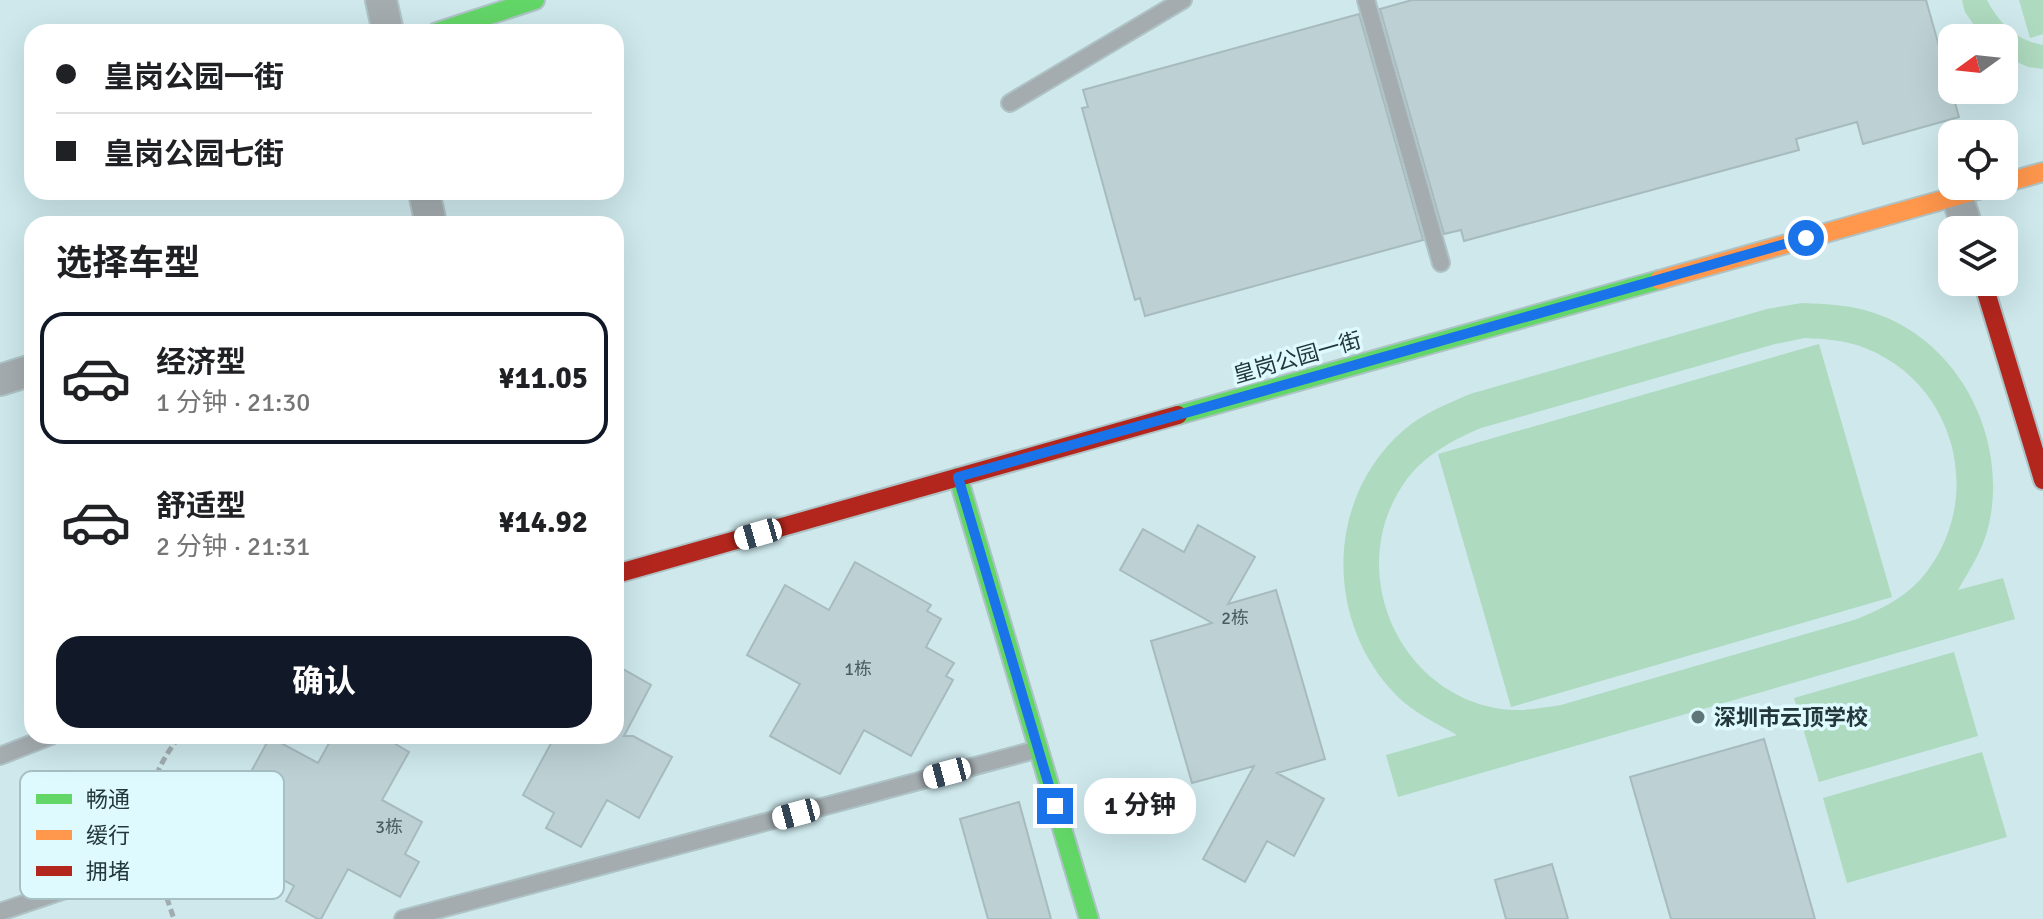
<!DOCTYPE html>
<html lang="zh">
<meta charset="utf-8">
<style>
body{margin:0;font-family:Signika,"Noto Sans SC",sans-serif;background:#f6f6f6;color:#202124;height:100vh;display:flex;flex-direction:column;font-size:30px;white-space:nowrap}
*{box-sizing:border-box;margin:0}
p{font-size:26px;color:#757577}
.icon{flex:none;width:44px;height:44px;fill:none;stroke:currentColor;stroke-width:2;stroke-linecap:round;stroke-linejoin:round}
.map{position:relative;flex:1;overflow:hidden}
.panel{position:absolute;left:24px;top:216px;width:600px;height:528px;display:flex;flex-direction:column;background:#fff;border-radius:24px;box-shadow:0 8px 32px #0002}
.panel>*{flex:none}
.top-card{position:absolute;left:24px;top:24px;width:600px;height:176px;border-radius:24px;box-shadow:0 8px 32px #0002;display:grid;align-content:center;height:176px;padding:0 32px;background:#fff}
.needle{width:52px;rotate:255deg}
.tools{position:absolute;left:1938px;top:24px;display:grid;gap:16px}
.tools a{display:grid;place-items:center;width:80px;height:80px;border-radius:16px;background:#fff;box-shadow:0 8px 32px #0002;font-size:40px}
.end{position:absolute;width:36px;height:36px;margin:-18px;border:10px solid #1a73e8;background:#fff;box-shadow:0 0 0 4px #fff}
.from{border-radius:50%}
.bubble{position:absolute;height:56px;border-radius:24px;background:#fff;box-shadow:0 8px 32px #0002;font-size:26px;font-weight:700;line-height:56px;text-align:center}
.car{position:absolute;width:24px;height:48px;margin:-24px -12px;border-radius:10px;box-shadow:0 0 6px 2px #0007;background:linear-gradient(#fff 24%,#345 0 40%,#fff 0 76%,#345 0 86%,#fff 0)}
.top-card b{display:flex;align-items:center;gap:28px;height:76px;font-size:30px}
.top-card b+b{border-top:2px solid #e0e0e0}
.top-card i{width:20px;height:20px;background:#202124}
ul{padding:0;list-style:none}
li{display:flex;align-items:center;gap:24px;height:132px;margin:0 16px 12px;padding:0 16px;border:4px solid transparent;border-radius:24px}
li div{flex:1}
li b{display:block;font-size:30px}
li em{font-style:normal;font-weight:700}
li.current{border-color:#111827}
li>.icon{width:72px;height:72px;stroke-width:1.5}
h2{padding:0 32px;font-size:36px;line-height:96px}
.cta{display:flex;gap:16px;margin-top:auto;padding:16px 32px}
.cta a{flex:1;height:92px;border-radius:24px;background:#111827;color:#fff;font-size:32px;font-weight:700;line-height:92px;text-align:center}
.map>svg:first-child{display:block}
.green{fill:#aedabf;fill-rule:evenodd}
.building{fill:#bdd1d5;stroke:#a7bbbe;stroke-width:2}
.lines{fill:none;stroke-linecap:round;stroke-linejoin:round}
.lane-casing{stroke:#aec3c6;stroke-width:20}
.street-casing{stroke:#aec3c6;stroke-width:34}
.fast-casing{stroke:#aec3c6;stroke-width:22}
.slow-casing{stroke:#aec3c6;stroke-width:22}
.jam-casing{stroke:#aec3c6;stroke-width:22}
.path{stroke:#a0acb0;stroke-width:5;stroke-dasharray:8 4;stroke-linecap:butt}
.lane{stroke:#a4acb0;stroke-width:16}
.street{stroke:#a4acb0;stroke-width:30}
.fast{stroke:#63d668;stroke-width:18}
.slow{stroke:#ff974d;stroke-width:18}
.jam{stroke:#b3261e;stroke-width:18}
.route{stroke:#1a73e8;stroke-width:10}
.poi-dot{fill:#607578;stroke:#defaff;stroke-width:3}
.labels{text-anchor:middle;stroke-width:7;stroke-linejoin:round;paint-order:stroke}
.number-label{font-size:18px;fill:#4a5e61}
.street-label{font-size:22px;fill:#24373a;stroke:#defaff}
.poi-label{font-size:22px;font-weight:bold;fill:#24373a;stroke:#defaff;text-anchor:start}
.key{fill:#defaff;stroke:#a6c0c4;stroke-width:2}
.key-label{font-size:22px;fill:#24373a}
</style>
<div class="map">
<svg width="2043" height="919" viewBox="0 0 2043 919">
<rect width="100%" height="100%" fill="#cee8ec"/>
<path class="green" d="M1962 0H1987C1998 22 2017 41 2043 45V69L2028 67 2004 56V38H1983L1965 12Z
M2019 0H2043V34L2030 38Z
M1802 303C1827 304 1851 305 1874 313 1960 341 2008 439 1989 524 1984 548 1970 569 1958 590L2003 578 2015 619 1398 797 1386 755 1457 735C1436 723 1414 713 1396 695 1324 621 1325 497 1405 429 1424 413 1447 404 1470 394L1767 309ZM1805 338C1825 339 1845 340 1865 348 1953 382 1985 493 1928 570 1910 595 1883 609 1854 620L1561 705C1541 708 1521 712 1501 709 1395 693 1343 565 1407 479 1426 454 1453 440 1481 428L1775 344Z
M1819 344 1892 597 1511 707 1438 454Z
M1954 652 1978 736 1819 782 1794 698Z
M1982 752 2007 837 1847 883 1823 798Z"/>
<path class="building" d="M1412 0H1926L1959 117 1863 144 1857 122 1796 139 1799 150 1464 241 1461 230 1444 234 1380 9Z
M1359 14 1423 240 1145 316 1140 298 1135 300 1113 221 1082 108 1088 107 1083 90Z
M1198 525 1255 557 1228 604 1276 590 1325 759 1277 773 1324 799 1294 856 1267 841 1245 882 1203 859 1254 766 1192 783 1151 641 1212 623 1120 570 1143 529 1184 552Z
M855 562 931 605 927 611 941 619 926 647 954 663 946 676 953 680 911 756 864 730 840 774 770 736 800 684 747 655 785 585 829 610Z
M616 665 651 685 624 736H633L672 757 639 818 607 800 581 847 546 828 554 813 523 795 555 736H616Z
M333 736H382L409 752 382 800 422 822 405 854 419 862 400 897 348 869 321 919H318L286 901 294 886 262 868 283 828 235 801 270 737 318 763Z
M1764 739 1815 919H1671L1630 777Z
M1019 802 1051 919H988L960 819Z
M1552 864 1568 919H1506L1495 880Z"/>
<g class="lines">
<g class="lane-casing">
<path id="lane" d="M1366 0 1441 263
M1010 103 1183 0
M0 756 51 736
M0 912 133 867
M403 919 1035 750"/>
</g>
<g class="street-casing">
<path id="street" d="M381 0 388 32
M424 192 431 224
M1957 196 1968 230
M0 380 32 370"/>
</g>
<g class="fast-casing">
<path id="fast" d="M437 32 535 0
M1178 415 1659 280
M958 477 1089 919"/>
</g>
<g class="slow-casing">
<path id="slow" d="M2004 183 2043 172
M1659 280 1992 186"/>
</g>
<g class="jam-casing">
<path id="jam" d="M1983 282 2043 480
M616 574 1178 415"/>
</g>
<path class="path" d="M152 846C143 804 153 769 180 736
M159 875 174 919"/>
<use href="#lane" class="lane"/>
<use href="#street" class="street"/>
<use href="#fast" class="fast"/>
<use href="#slow" class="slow"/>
<use href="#jam" class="jam"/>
</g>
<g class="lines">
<path class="route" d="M1055 806 958 477 1806 238"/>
</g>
<circle class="poi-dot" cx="1698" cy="717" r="8"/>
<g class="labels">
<g class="number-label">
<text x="1235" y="624">2栋</text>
<text x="858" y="675">1栋</text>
<text x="389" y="833">3栋</text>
</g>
<g class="street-label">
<text transform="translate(1297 357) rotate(-16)" y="8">皇岗公园一街</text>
</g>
<g class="poi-label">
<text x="1714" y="725">深圳市云顶学校</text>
</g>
</g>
<rect x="20" y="771" width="264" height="128" rx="12" class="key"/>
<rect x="36" y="794" width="36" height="10" fill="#63d668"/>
<rect x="36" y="830" width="36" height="10" fill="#ff974d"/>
<rect x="36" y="866" width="36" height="10" fill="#b3261e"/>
<g class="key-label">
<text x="86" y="807">畅通</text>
<text x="86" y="843">缓行</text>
<text x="86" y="879">拥堵</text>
</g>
</svg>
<div class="tools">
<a><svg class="needle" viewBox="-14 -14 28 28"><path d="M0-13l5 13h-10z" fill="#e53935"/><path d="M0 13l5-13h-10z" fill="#757577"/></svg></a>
<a><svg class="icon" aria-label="locate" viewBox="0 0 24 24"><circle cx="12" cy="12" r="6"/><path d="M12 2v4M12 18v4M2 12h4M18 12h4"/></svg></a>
<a><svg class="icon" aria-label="layers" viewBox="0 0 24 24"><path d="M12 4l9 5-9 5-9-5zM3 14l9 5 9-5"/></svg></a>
</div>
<i class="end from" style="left:1806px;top:238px"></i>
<i class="end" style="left:1055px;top:806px"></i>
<div class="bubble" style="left:1084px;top:778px;width:112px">1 分钟</div>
<i class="car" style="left:758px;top:534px;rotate:254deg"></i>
<i class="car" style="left:947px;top:773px;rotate:255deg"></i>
<i class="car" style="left:796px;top:814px;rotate:255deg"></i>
<div class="top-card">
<b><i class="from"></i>皇岗公园一街</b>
<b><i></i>皇岗公园七街</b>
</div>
<section class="panel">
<h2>选择车型</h2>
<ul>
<li class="current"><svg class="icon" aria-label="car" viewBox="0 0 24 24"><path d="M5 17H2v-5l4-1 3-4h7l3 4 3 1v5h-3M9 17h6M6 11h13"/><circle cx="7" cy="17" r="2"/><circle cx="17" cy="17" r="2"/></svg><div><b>经济型</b><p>1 分钟 · 21:30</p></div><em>¥11.05</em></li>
<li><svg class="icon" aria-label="car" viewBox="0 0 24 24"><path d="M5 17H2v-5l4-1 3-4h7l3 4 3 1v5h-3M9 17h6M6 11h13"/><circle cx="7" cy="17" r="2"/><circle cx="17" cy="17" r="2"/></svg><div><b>舒适型</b><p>2 分钟 · 21:31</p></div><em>¥14.92</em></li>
</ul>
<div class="cta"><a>确认</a></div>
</section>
</div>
